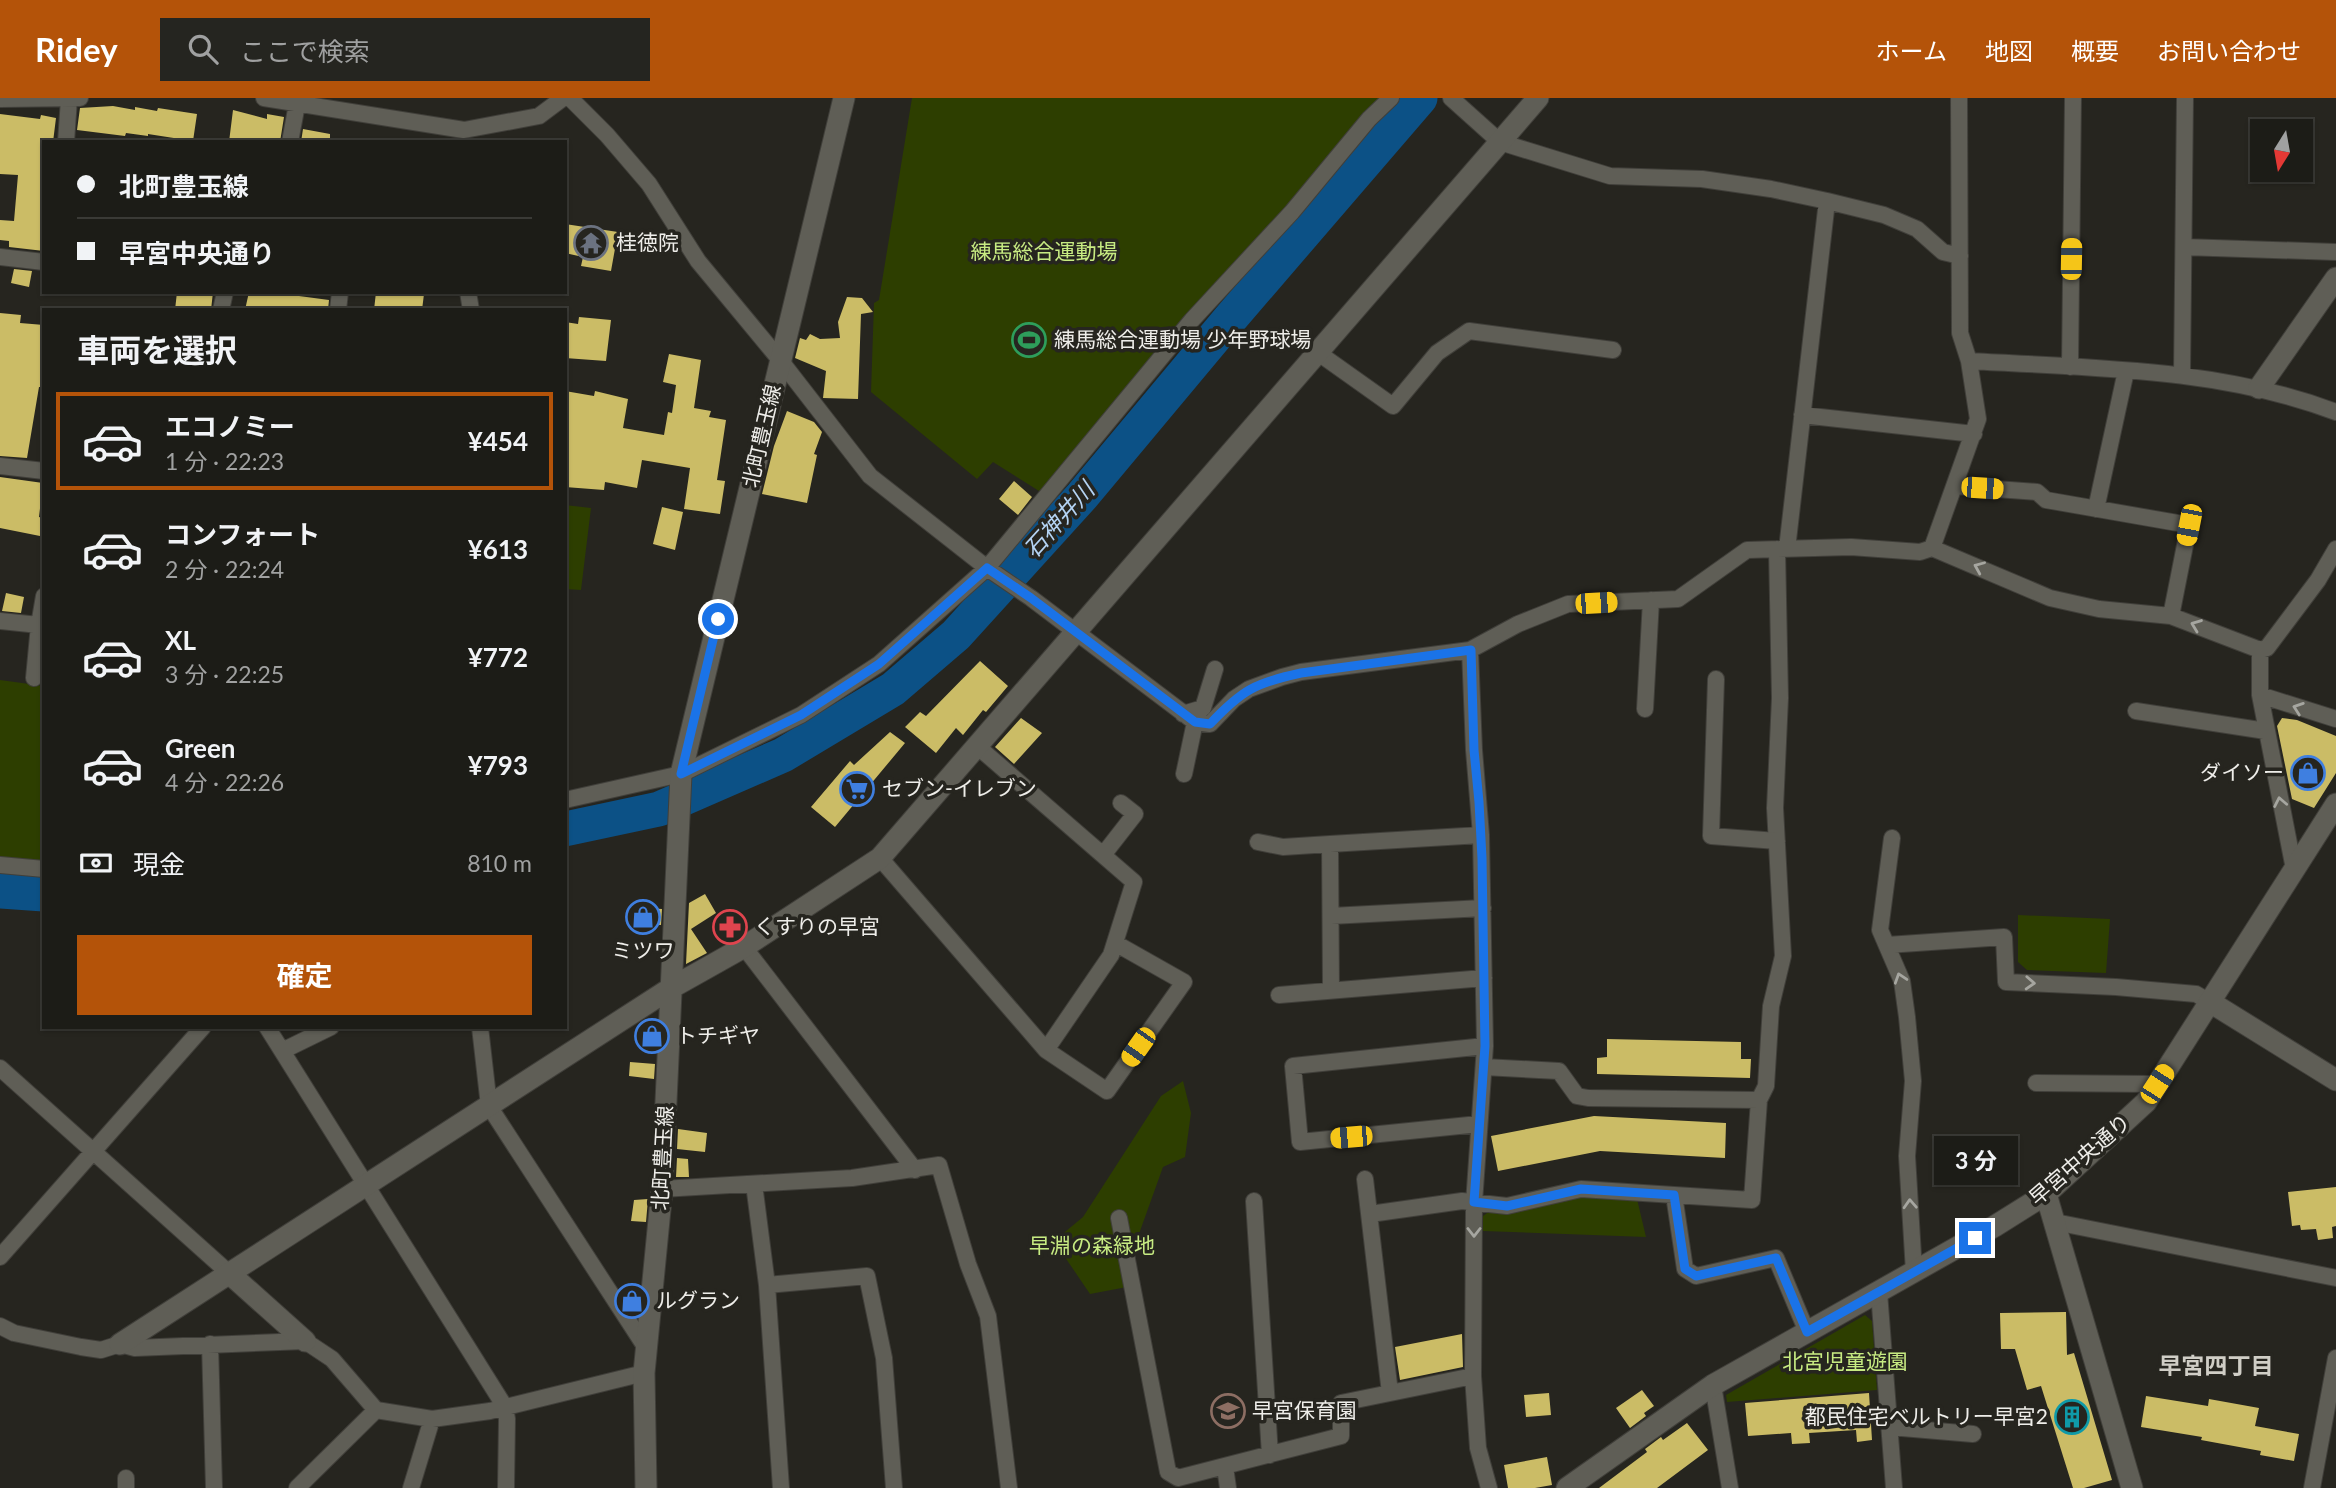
<!DOCTYPE html>
<html lang="ja">
<meta charset="utf-8">
<style>
body{margin:0;font-family:Lato,"Noto Sans JP",sans-serif;background:#252520;color:#f1f3f6;height:100vh;display:flex;flex-direction:column;font-size:26px;white-space:nowrap}
*{box-sizing:border-box;margin:0}
p{font-size:23px;color:#a0a1a1}
.icon{flex:none;width:38px;height:38px;fill:none;stroke:currentColor;stroke-width:2;stroke-linecap:round;stroke-linejoin:round}
.map{position:relative;flex:1;overflow:hidden}
.sheet{position:absolute;left:42px;top:210px;width:525px;height:721px;display:flex;flex-direction:column;background:#1c1c17;border-radius:0px;box-shadow:0 2px 5px #0004,0 0 0 2px #3a3a36}
.sheet>*{flex:none}
.guide{position:absolute;left:42px;top:42px;width:525px;height:154px;border-radius:0px;box-shadow:0 2px 5px #0004,0 0 0 2px #3a3a36;display:grid;align-content:center;height:154px;padding:0 35px;background:#1c1c17}
.needle{width:46px;rotate:191deg}
.fabs{position:absolute;left:2250px;top:21px;display:grid;gap:14px}
.fabs a{display:grid;place-items:center;width:63px;height:63px;border-radius:0px;background:#1c1c17;box-shadow:0 2px 5px #0004,0 0 0 2px #3a3a36;font-size:35px}
.end{position:absolute;width:32px;height:32px;margin:-16px;border:9px solid #1a73e8;background:#fff;box-shadow:0 0 0 4px #fff}
.from{border-radius:50%}
.bubble{position:absolute;height:49px;border-radius:0px;background:#1c1c17;box-shadow:0 2px 5px #0004,0 0 0 2px #3a3a36;font-size:23px;font-weight:700;line-height:49px;text-align:center}
.car{position:absolute;width:21px;height:42px;margin:-21px -10px;border-radius:9px;box-shadow:0 0 5px 2px #0007;background:linear-gradient(#f5c518 24%,#345 0 40%,#f5c518 0 76%,#345 0 86%,#f5c518 0)}
.guide b{display:flex;align-items:center;gap:24px;height:66px;font-size:26px}
.guide b+b{border-top:2px solid #3a3a36}
.guide i{width:18px;height:18px;background:#f1f3f6}
ul{padding:0;list-style:none}
li{display:flex;align-items:center;gap:21px;height:98px;margin:0 14px 10px;padding:0 21px;border:4px solid transparent;border-radius:0px}
li div{flex:1}
li b{display:block;font-size:26px}
li em{font-style:normal;font-weight:700}
li.current{border-color:#b45309}
li>.icon{width:63px;height:63px;stroke-width:1.5}
h2{padding:0 35px;font-size:32px;line-height:84px}
.pay{display:flex;align-items:center;gap:18px;height:77px;padding:0 35px;font-size:26px}
.pay p{margin-inline-start:auto}
.button{display:flex;gap:14px;margin-top:auto;padding:14px 35px}
.button a{flex:1;height:80px;border-radius:0px;background:#b45309;color:#fff;font-size:28px;font-weight:700;line-height:80px;text-align:center}
header{display:flex;align-items:center;gap:42px;box-sizing:border-box;height:98px;padding:0 35px;background:#b45309;color:#fff}
header strong{font-size:33px}
nav{display:flex;gap:38px;margin-inline-start:auto;font-size:24px}
.search{width:490px;height:63px;background:#252520;display:flex;align-items:center;gap:18px;box-sizing:border-box;padding:0 24px;border-radius:0px;color:#a0a1a1;font-size:26px}
.map>svg:first-child{display:block}
.green{fill:#2d3e00}
.lines{fill:none;stroke-linecap:round;stroke-linejoin:round}
.river{stroke:#0c5186;stroke-width:35}
.building{fill:#cbbc66}
.street-casing{stroke:#403f3a;stroke-width:18}
.secondary-casing{stroke:#403f3a;stroke-width:23}
.street{stroke:#5f5e56;stroke-width:16}
.secondary{stroke:#5f5e56;stroke-width:21}
.oneway{stroke:#a6a6a0}
.route{stroke:#1a73e8;stroke-width:9}
.labels{text-anchor:middle;stroke-width:7;stroke-linejoin:round;paint-order:stroke}
.poi-label{font-size:21px;fill:#eeede9;stroke:#26251f;text-anchor:start}
.park-label{font-size:21px;fill:#c7eb82;stroke:#26251f}
.street-label{font-size:21px;fill:#eeede9;stroke:#26251f}
.water-label{font-size:23px;font-style:italic;fill:#b4d3f3;stroke:#26251f}
.neighbourhood-label{font-size:23px;font-weight:bold;fill:#d0cec6;stroke:#26251f}
</style>
<header>
<strong>Ridey</strong>
<div class="search"><svg class="icon" aria-label="search" viewBox="0 0 24 24"><circle cx="10" cy="10" r="6"/><path d="M15 15l6 6"/></svg>ここで検索</div>
<nav><a>ホーム</a><a>地図</a><a>概要</a><a>お問い合わせ</a></nav>
</header>
<div class="map">
<svg width="2336" height="1390" viewBox="0 0 2336 1390">
<rect width="100%" height="100%" fill="#26251f"/>
<path class="green" d="M912 0H1382L1053 383 1039 393 993 364 977 381 871 294 874 205 879 202Z
M565 407 591 410 581 492 565 491Z
M0 582 44 588V767L0 763Z
M2018 817 2110 821 2106 875 2027 872 2018 864Z
M1183 983 1191 1015 1185 1059 1163 1069 1135 1147H1119L1127 1189 1090 1196 1054 1143 1083 1119 1161 998Z
M1584 1097 1637 1101 1646 1139 1483 1133V1118L1493 1111Z
M1865 1217 1872 1223 1877 1292 1727 1304 1726 1297Z"/>
<g class="lines">
<path class="river" d="M565 731 659 711 783 657 893 591 956 537 1082 398 1229 222 1420 0
M0 793 44 796"/>
</g>
<path class="building" d="M113 8 135 12V9L157 13 158 10 197 16 193 43 148 36V38L126 35 125 38 77 32 80 10Z
M233 12 267 21V16L284 19 280 44H229Z
M0 16 40 21 41 17 56 20 53 44H44L42 83H44V153L9 149V143L0 142V122L14 123 18 77 0 76Z
M303 31 330 36V44H301Z
M565 126 618 134 611 173 581 168 583 159 565 155Z
M14 171 32 173 29 189 11 185Z
M177 194H213L211 212H175Z
M249 194H299V198L329 202 328 212H245Z
M376 194 424 196 422 212H374Z
M847 199 862 200 873 214 861 216 858 301 823 300 826 273 795 260 800 240 806 242 810 236 820 241 840 240 838 224Z
M0 215 21 217 20 225 44 227V289H39L27 360 0 358Z
M579 219 611 222 606 263 565 260V224L578 226Z
M669 256 701 262 694 310 711 313 709 319 726 322 717 382 725 383 720 416 684 411 690 370 642 362 637 390 605 384 604 392 565 389V293L594 298 595 293 628 301 623 330 664 337 668 314 672 315 676 287 663 284Z
M787 313 814 324 822 334 814 356 817 357 807 405 762 396 774 348Z
M0 379 43 385 39 419 43 420 40 438 0 430Z
M1014 383 1032 399 1018 417 999 401Z
M662 409 683 414 675 452 653 446Z
M6 495 24 499 21 515 2 513Z
M980 563 1008 588 986 614 983 612 963 637 956 630 936 655 905 629 920 614 926 618Z
M1021 620 1042 635 1014 666 995 649Z
M2282 620 2297 622 2336 638V675L2314 710 2292 701 2277 628Z
M890 634 905 645 835 729 811 709 850 663 854 667Z
M705 796 716 815 691 831 707 855 686 866 689 805Z
M646 810 662 811 661 827 644 826Z
M1607 941 1741 944V961H1751L1750 980 1597 976V960L1607 959Z
M630 964 655 966 654 981 629 978Z
M1594 1018 1726 1025 1725 1060 1600 1053 1498 1073 1491 1038Z
M678 1031 707 1035 705 1054 677 1051Z
M677 1060 688 1061 689 1079H676Z
M2336 1089V1128L2332 1129 2333 1140 2318 1142 2316 1131 2301 1132 2300 1127 2292 1128 2288 1094Z
M648 1101 646 1124 631 1123 634 1102Z
M624 1191 639 1194 637 1216 622 1194Z
M2066 1214 2067 1257 2074 1255 2112 1382 2084 1390H2073L2041 1288 2027 1292 2015 1251H2001L2000 1215Z
M1462 1236 1463 1269 1400 1282 1395 1249Z
M1642 1292 1654 1308 1644 1315 1646 1318 1630 1330 1616 1310Z
M1549 1295 1551 1317 1526 1319 1524 1297Z
M1869 1295 1872 1342 1857 1344 1856 1332 1809 1335 1810 1345 1792 1346 1791 1335 1748 1338 1745 1305Z
M2146 1298 2208 1308 2209 1301 2259 1310 2255 1328 2299 1336 2294 1363 2260 1357 2261 1353 2201 1342 2202 1339 2141 1329Z
M1687 1325 1708 1352 1657 1390H1599L1647 1354 1645 1351 1661 1339 1663 1342Z
M1547 1359 1552 1387 1535 1390H1508L1504 1367Z"/>
<g class="lines">
<g class="street-casing">
<path id="street" d="M264 0 464 32 539 18 563 0
M570 0 607 37 649 86 698 163 780 262 870 378 987 470 1031 500 1195 624 1210 626 1234 601 1249 591 1282 579 1301 574 1470 552 1518 526 1568 506 1678 501 1747 452 1851 449 1920 454 1932 450 2050 500 2099 511 2171 518 2260 552 2267 550 2318 482 2336 451
M1451 0 1500 44 1610 78 1702 81 1771 91 1827 103 1884 117 1917 131 1943 154 1960 158
M0 1 80 0
M66 44 69 1
M290 44 297 6
M2184 149 2336 154
M0 159 44 164
M468 194 471 212
M221 212 225 194
M338 212 340 194
M1317 254 1393 308 1437 255 1469 233 1613 252
M1969 263C2092 270 2220 270 2336 314
M2070 269 2073 0
M2182 277 2185 0
M1802 317 1974 336
M0 368 44 373
M1955 388 2037 394 2046 402 2189 427 2171 518
M2096 411 2126 273
M1932 450 1978 321 1969 263 1960 235 1959 0
M1787 451 1827 103
M0 523 39 527 44 498
M1470 552 1474 652 1481 737 1485 948 1474 1105 1473 1278 1478 1350 1489 1390
M2260 552V597L2294 771
M34 580 39 527
M1716 581 1711 738 1777 743
M2260 597 2336 621
M1645 611 1651 502
M2136 613 2266 633
M1183 616 1203 610 1215 571
M977 648 1134 784 1111 857 1046 952
M1184 676 1195 624
M565 702 681 676 801 617 879 566 987 470 1192 222 1292 114 1369 21 1391 0
M1892 740 1880 832 1902 883 1907 919 1913 983 1907 1058 1914 1174
M1258 744 1283 749 1330 746
M1103 757 1135 716 1121 705
M880 760 1046 952 1107 993 1184 884 1115 845
M0 767 44 771
M1331 818 1483 810
M1887 847 2004 839 2006 884 2116 889 2196 896 2210 904
M744 849 915 1072
M1331 893 1330 746 1481 737
M1279 897 1484 880
M267 929 505 1309 507 1321 506 1390
M480 929 489 1008 646 1250
M282 953 331 929
M1484 969 1559 973 1577 998 1588 1000 1759 1002
M0 970 230 1176
M2036 985 2157 986
M1479 1026 1300 1044 1293 968 1485 948
M1365 1081 1390 1295
M754 1086 767 1187 781 1390
M662 1091 852 1080 939 1067 968 1166 988 1218 1009 1390
M1674 1097 1685 1171 1696 1178 1776 1160 1807 1234
M1254 1103 1270 1357
M1370 1116 1462 1103 1507 1108 1581 1091 1752 1102 1759 1002 1766 988 1771 908 1783 858 1775 710 1780 600 1777 451
M1119 1120 1168 1374 1178 1380 1341 1338V1305L1473 1278
M2055 1124 2336 1180
M0 1159 203 929
M767 1187 867 1178 884 1260 894 1390
M1879 1194 1894 1390
M0 1228 14 1235 81 1249 101 1252 120 1246 135 1250 305 1243 332 1261 376 1312 432 1321 490 1313 644 1275
M210 1246 214 1390
M1713 1287 1730 1390
M1890 1329 1973 1336
M1225 1369 1228 1390
M126 1390V1380
M297 1390 376 1312
M411 1390 432 1321
M2312 1390 2336 1260"/>
</g>
<g class="secondary-casing">
<path id="secondary" d="M2259 290 2336 180
M2210 904 2336 982
M2046 1096 2132 1390
M230 1176 305 1243
M120 1246 671 890 744 849 880 760 1538 0
M646 1390 644 1275 662 1091 681 676 844 0
M1567 1390 1713 1287 1995 1128 2046 1096 2146 1004 2336 706"/>
</g>
<use href="#street" class="street"/>
<use href="#secondary" class="secondary"/>
</g>
<defs><path id="oneway-chevron" d="M-2-3.5L2.5 0L-2 3.5" fill="none" stroke-width="1.6" stroke-linecap="round" stroke-linejoin="round" transform="scale(1.75)"/></defs>
<g class="oneway">
<use href="#oneway-chevron" transform="translate(1979 469) rotate(-157)"/>
<use href="#oneway-chevron" transform="translate(2196 527) rotate(-159)"/>
<use href="#oneway-chevron" transform="translate(2298 610) rotate(-161)"/>
<use href="#oneway-chevron" transform="translate(2280 704) rotate(-101)"/>
<use href="#oneway-chevron" transform="translate(1900 880) rotate(-108)"/>
<use href="#oneway-chevron" transform="translate(2030 885) rotate(3)"/>
<use href="#oneway-chevron" transform="translate(1910 1106) rotate(-93)"/>
<use href="#oneway-chevron" transform="translate(1474 1134) rotate(90)"/>
</g>
<g class="lines">
<path class="route" d="M718 521 681 676 801 617 879 566 987 470 1031 500 1195 624 1210 626C1242 592 1255 585 1301 575L1471 552 1474 652 1479 704 1482 760 1485 948 1474 1104 1507 1108 1581 1091 1674 1097 1685 1171 1696 1178 1776 1160 1807 1234 1975 1140"/>
</g>
<defs>
<g id="temple-ring" transform="scale(1.75)"><circle r="9.5" fill="#26251f" stroke="#6b7280" stroke-width="1.5"/><path d="M0-6L5-2H3V0L6.5 2.5H4V6H1.5V3h-3V6H-4V2.5H-6.5L-3 0V-2H-5Z" fill="#6b7280"/></g>
<g id="stadium-ring" transform="scale(1.75)"><circle r="9.5" fill="#26251f" stroke="#2e9e5b" stroke-width="1.5"/><path d="M0-5a6.5 5 0 1 0 0 10a6.5 5 0 1 0 0-10ZM-3.5-1.8h7v3.6h-7Z" fill="#2e9e5b"/></g>
<g id="shop-ring" transform="scale(1.75)"><circle r="9.5" fill="#26251f" stroke="#3f7fe0" stroke-width="1.5"/><path d="M-5-2.5h2.3a2.7 3.5 0 0 1 5.4 0H5L5.5 6h-11ZM-1.5-2.5h3a1.5 2.3 0 0 0-3 0Z" fill="#3f7fe0"/></g>
<g id="supermarket-ring" transform="scale(1.75)"><circle r="9.5" fill="#26251f" stroke="#3f7fe0" stroke-width="1.5"/><path d="M-6-5.5h2.5l.6 2H6L4.5 2H-2.5L-4.4-4H-6ZM-1.5 3.2a1.3 1.3 0 1 0 .1 0ZM3 3.2a1.3 1.3 0 1 0 .1 0Z" fill="#3f7fe0"/></g>
<g id="pharmacy-ring" transform="scale(1.75)"><circle r="9.5" fill="#26251f" stroke="#e0444e" stroke-width="1.5"/><path d="M-2-6h4v4h4v4h-4v4h-4v-4h-4v-4h4Z" fill="#e0444e"/></g>
<g id="school-ring" transform="scale(1.75)"><circle r="9.5" fill="#26251f" stroke="#8d6e63" stroke-width="1.5"/><path d="M0-5L7-2L0 1L-7-2ZM-4 1L0 2.5L4 1V4Q0 6-4 4Z" fill="#8d6e63"/></g>
<g id="building-ring" transform="scale(1.75)"><circle r="9.5" fill="#26251f" stroke="#0f9aa8" stroke-width="1.5"/><path d="M-4-6H4V6H1V3H-1V6H-4ZM-2.5-4.3h1.7v1.8h-1.7ZM.8-4.3h1.7v1.8H.8ZM-2.5-1h1.7V.8h-1.7ZM.8-1h1.7V.8H.8Z" fill="#0f9aa8"/></g>
</defs>
<g fill-rule="evenodd">
<use href="#temple-ring" x="591" y="145"/>
<use href="#stadium-ring" x="1029" y="242"/>
<use href="#shop-ring" x="2308" y="675"/>
<use href="#supermarket-ring" x="857" y="691"/>
<use href="#shop-ring" x="643" y="819"/>
<use href="#pharmacy-ring" x="730" y="829"/>
<use href="#shop-ring" x="652" y="938"/>
<use href="#shop-ring" x="632" y="1203"/>
<use href="#school-ring" x="1228" y="1313"/>
<use href="#building-ring" x="2072" y="1319"/>
</g>
<g class="labels">
<g class="poi-label">
<text x="616" y="152">桂徳院</text>
<text x="1054" y="249">練馬総合運動場 少年野球場</text>
<text x="2284" y="682" text-anchor="end">ダイソー</text>
<text x="882" y="698">セブン-イレブン</text>
<text x="754" y="836">くすりの早宮</text>
<text x="643" y="860" text-anchor="middle">ミツワ</text>
<text x="676" y="945">トチギヤ</text>
<text x="656" y="1210">ルグラン</text>
<text x="1252" y="1320">早宮保育園</text>
<text x="2048" y="1326" text-anchor="end">都民住宅ベルトリー早宮2</text>
</g>
<g class="park-label">
<text x="1044" y="161">練馬総合運動場</text>
<text x="1092" y="1155">早淵の森緑地</text>
<text x="1845" y="1271">北宮児童遊園</text>
</g>
<g class="street-label">
<text transform="translate(762 338) rotate(-77)" y="7">北町豊玉線</text>
<text transform="translate(663 1060) rotate(-87)" y="7">北町豊玉線</text>
<text transform="translate(2080 1062) rotate(-41)" y="7">早宮中央通り</text>
</g>
<g class="water-label">
<text transform="translate(1059 422) rotate(-48)" y="8">石神井川</text>
</g>
<g class="neighbourhood-label">
<text x="2216" y="1276">早宮四丁目</text>
</g>
</g>
</svg>
<div class="fabs">
<a><svg class="needle" viewBox="-14 -14 28 28"><path d="M0-13l5 13h-10z" fill="#e53935"/><path d="M0 13l5-13h-10z" fill="#a0a1a1"/></svg></a>
</div>
<i class="end from" style="left:718px;top:521px"></i>
<i class="end" style="left:1975px;top:1140px"></i>
<div class="bubble" style="left:1934px;top:1038px;width:84px">3 分</div>
<i class="car" style="left:2071px;top:161px;rotate:1deg"></i>
<i class="car" style="left:1982px;top:390px;rotate:94deg"></i>
<i class="car" style="left:2189px;top:427px;rotate:191deg"></i>
<i class="car" style="left:1596px;top:505px;rotate:87deg"></i>
<i class="car" style="left:1138px;top:949px;rotate:215deg"></i>
<i class="car" style="left:2157px;top:986px;rotate:33deg"></i>
<i class="car" style="left:1351px;top:1039px;rotate:265deg"></i>
<div class="guide">
<b><i class="from"></i>北町豊玉線</b>
<b><i></i>早宮中央通り</b>
</div>
<section class="sheet">
<h2>車両を選択</h2>
<ul>
<li class="current"><svg class="icon" aria-label="car" viewBox="0 0 24 24"><path d="M5 17H2v-5l4-1 3-4h7l3 4 3 1v5h-3M9 17h6M6 11h13"/><circle cx="7" cy="17" r="2"/><circle cx="17" cy="17" r="2"/></svg><div><b>エコノミー</b><p>1 分 · 22:23</p></div><em>¥454</em></li>
<li><svg class="icon" aria-label="car" viewBox="0 0 24 24"><path d="M5 17H2v-5l4-1 3-4h7l3 4 3 1v5h-3M9 17h6M6 11h13"/><circle cx="7" cy="17" r="2"/><circle cx="17" cy="17" r="2"/></svg><div><b>コンフォート</b><p>2 分 · 22:24</p></div><em>¥613</em></li>
<li><svg class="icon" aria-label="car" viewBox="0 0 24 24"><path d="M5 17H2v-5l4-1 3-4h7l3 4 3 1v5h-3M9 17h6M6 11h13"/><circle cx="7" cy="17" r="2"/><circle cx="17" cy="17" r="2"/></svg><div><b>XL</b><p>3 分 · 22:25</p></div><em>¥772</em></li>
<li><svg class="icon" aria-label="car" viewBox="0 0 24 24"><path d="M5 17H2v-5l4-1 3-4h7l3 4 3 1v5h-3M9 17h6M6 11h13"/><circle cx="7" cy="17" r="2"/><circle cx="17" cy="17" r="2"/></svg><div><b>Green</b><p>4 分 · 22:26</p></div><em>¥793</em></li>
</ul>
<div class="pay"><svg class="icon" aria-label="cash" viewBox="0 0 24 24"><path d="M3 7h18v10H3z"/><circle cx="12" cy="12" r="2"/></svg>現金<p>810 m</p></div>
<div class="button"><a>確定</a></div>
</section>
</div>
